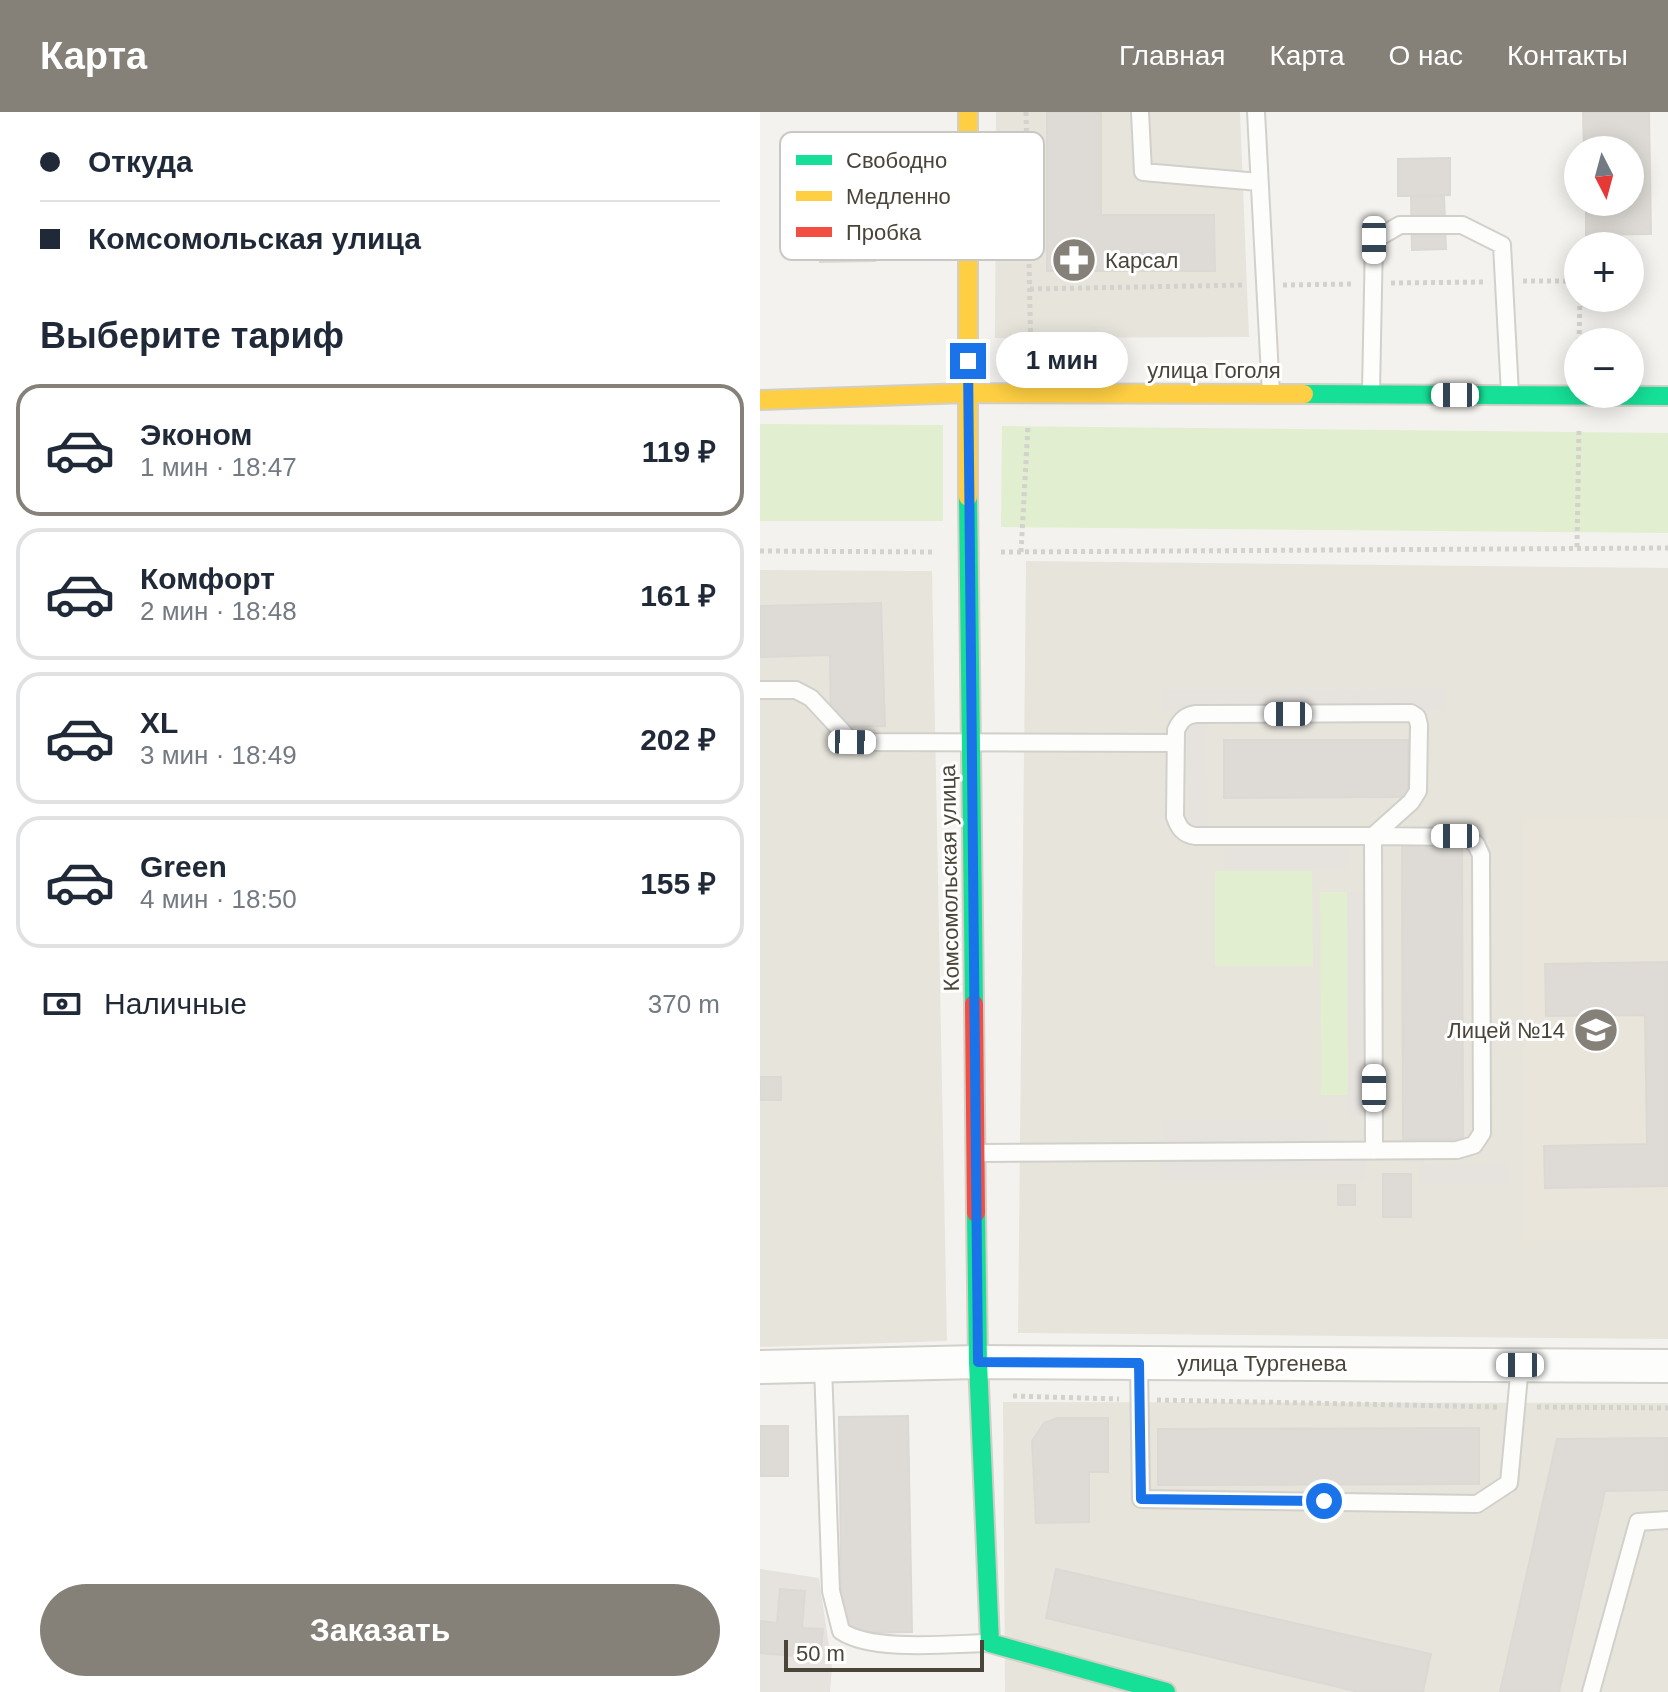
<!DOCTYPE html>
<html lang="ru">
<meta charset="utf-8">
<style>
body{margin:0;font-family:Arial,sans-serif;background:#f2f2f3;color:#1f2937;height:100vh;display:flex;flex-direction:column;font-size:30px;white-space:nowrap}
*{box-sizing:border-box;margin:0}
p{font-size:26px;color:#747a83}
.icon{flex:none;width:44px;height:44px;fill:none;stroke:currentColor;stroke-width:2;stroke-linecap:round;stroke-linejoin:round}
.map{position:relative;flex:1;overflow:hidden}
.side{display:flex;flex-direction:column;background:#fff;width:760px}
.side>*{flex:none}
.banner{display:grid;align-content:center;height:176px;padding:0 40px;background:#fff}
.needle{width:52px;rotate:174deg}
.buttons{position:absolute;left:804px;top:24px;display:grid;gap:16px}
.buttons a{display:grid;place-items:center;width:80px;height:80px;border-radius:50%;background:#fff;box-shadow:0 4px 20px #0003;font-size:40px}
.scale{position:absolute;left:24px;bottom:20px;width:200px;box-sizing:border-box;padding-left:8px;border:4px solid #4b4439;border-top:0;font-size:22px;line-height:28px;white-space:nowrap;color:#4b4439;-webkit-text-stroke:6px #fff;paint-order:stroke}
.end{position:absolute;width:36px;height:36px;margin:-18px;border:10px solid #1a73e8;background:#fff;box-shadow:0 0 0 4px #fff}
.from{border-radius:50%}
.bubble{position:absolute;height:56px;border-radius:28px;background:#fff;box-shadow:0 4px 20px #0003;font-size:26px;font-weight:800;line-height:56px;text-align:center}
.car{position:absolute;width:24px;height:48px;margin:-24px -12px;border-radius:10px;box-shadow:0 0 6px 2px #0007;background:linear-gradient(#fff 24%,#345 0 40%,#fff 0 76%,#345 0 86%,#fff 0)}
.banner b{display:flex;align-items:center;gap:28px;height:76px;font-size:30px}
.banner b+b{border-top:2px solid #e0e1e3}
.banner i{width:20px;height:20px;background:#1f2937}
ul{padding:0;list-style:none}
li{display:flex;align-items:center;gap:24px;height:132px;margin:0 16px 12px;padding:0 24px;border:4px solid #e0e1e3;border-radius:24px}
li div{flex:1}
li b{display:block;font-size:30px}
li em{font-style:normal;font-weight:800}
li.active{border-color:#868178}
li>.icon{width:72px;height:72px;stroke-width:1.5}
h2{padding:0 40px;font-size:36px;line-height:96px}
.pay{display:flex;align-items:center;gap:20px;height:88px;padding:0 40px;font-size:30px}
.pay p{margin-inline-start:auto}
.button{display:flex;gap:16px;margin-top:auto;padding:16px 40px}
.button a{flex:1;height:92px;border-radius:48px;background:#868178;color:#fff;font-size:32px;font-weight:800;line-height:92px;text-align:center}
header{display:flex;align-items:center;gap:48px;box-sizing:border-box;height:112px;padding:0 40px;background:#868178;color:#fff}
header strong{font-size:38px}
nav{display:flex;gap:44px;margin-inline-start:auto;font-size:28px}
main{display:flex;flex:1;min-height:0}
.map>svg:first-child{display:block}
.residential{fill:#e7e4dc}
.industrial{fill:#e6e2de}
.education{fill:#eae5da}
.green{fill:#e1eecf}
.parking{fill:#e6e3df}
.building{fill:#dedbd6;stroke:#dcd9d4;stroke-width:2}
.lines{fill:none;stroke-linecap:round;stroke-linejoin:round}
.lane-casing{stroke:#d2d0cb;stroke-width:20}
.street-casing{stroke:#d2d0cb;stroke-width:36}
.fast-casing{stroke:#d3cfc5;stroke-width:22}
.slow-casing{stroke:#d3cfc5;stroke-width:22}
.jam-casing{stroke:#d3cfc5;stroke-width:22}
.path{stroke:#d3d2cc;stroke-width:5;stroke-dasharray:4 4;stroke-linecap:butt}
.lane{stroke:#fdfdfc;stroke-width:16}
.street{stroke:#fdfdfc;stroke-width:32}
.fast{stroke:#16e098;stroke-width:18}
.slow{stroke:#ffcf43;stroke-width:18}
.jam{stroke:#f24e42;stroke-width:18}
.route{stroke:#1a73e8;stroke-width:10}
.labels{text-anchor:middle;stroke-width:6;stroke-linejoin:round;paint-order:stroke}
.poi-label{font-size:22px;fill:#4b4439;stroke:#fff;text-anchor:start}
.street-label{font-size:22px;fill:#4b4439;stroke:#fff}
.key{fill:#fff;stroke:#c9c7c4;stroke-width:2}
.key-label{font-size:22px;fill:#4b4439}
</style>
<header>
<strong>Карта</strong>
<nav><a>Главная</a><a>Карта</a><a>О нас</a><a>Контакты</a></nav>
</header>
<main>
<section class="side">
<div class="banner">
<b><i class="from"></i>Откуда</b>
<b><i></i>Комсомольская улица</b>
</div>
<h2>Выберите тариф</h2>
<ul>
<li class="active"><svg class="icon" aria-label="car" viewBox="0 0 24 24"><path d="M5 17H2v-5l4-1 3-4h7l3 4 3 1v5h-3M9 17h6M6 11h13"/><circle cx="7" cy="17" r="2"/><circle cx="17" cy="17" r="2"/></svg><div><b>Эконом</b><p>1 мин · 18:47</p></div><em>119 ₽</em></li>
<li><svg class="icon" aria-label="car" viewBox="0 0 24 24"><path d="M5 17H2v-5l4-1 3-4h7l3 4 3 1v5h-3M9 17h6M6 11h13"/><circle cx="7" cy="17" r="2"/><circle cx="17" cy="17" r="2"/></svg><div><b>Комфорт</b><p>2 мин · 18:48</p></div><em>161 ₽</em></li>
<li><svg class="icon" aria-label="car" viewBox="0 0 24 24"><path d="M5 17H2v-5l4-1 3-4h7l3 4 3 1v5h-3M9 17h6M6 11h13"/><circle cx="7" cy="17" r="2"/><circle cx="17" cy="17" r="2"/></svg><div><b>XL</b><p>3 мин · 18:49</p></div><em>202 ₽</em></li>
<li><svg class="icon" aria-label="car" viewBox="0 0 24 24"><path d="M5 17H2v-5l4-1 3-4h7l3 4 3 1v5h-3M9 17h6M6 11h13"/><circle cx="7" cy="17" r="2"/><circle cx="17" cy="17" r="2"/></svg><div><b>Green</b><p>4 мин · 18:50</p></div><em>155 ₽</em></li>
</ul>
<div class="pay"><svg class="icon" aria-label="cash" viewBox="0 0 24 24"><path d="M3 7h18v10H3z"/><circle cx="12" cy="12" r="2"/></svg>Наличные<p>370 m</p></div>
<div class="button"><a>Заказать</a></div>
</section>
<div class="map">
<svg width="908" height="1580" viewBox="0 0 908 1580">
<rect width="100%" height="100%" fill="#f4f2ee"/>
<path class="residential" d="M236 0H480L489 225 235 226Z
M266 449 908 456V1227L258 1221Z
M0 458 172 459 187 1229 0 1235Z
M243 1290 908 1291V1580H245Z"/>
<path class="industrial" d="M0 1457 59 1466 72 1555 70 1580H0Z"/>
<path class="education" d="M908 706V1128L764 1129 763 708Z"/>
<path class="green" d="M0 312 183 313V409H0Z
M242 314 908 321V421L241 415Z
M455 759H552L553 854H455Z
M560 780H587L588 983H561Z"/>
<path class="parking" d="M686 577V597L402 598V578Z
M427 612H447L448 716 428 717Z
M588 736V756H464V737Z
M587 780H607L608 1004H588Z
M403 1009H568V1028L403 1029Z
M607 1048V1068L400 1069V1049Z
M660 1052H748V1072H660Z"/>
<path class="building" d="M287 0H341V103H454L455 159H287Z
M823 0H889L891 122 826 123V90H870V38H824Z
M113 23 115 149 60 150 59 24Z
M690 46V83L638 84V47Z
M684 84 686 137 652 138 651 85Z
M121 491 125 614 71 615 70 543 0 545V494Z
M464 628H648V685L464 686Z
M642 733H702L703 1027H643Z
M908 850V1074L785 1076 784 1034 887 1032 885 903 786 904 785 852Z
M0 965H21V988H0Z
M623 1062H651V1105H623Z
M578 1073H595V1093H578Z
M148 1304 152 1520 82 1521 79 1305Z
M297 1306H348V1360H329V1410L276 1411 272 1329 284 1311Z
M0 1314H28V1364H0Z
M719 1316V1372L398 1373V1317Z
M908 1326V1378L845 1379 799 1580H740L797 1327Z
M296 1457 671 1542 663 1580H599L286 1506Z
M20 1477 45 1479 42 1516 63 1517 60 1546 0 1541V1509L17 1511Z"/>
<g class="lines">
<g class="lane-casing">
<path id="lane" d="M380 0 383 60 499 70
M496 0 511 282
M611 279 614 128 640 113H702L742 133 750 282
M0 578H36L51 586 92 630 416 631
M651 601 657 605 659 613 658 679 651 690 613 724H435C423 722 419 716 415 705L416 618C420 609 425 603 436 602Z
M218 1041 697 1038 714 1033 722 1021 721 743 716 732 706 725 613 724 614 1039
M379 1251 381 1387 717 1392 749 1371 760 1253
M63 1254 71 1479 81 1519C111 1540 190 1532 228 1531
M831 1580 878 1410 908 1408"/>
</g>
<g class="street-casing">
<path id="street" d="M0 1255 218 1250 908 1254"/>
</g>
<g class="fast-casing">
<path id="fast" d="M544 282 908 284
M208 385 214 892
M216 1101 218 1250 230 1531 406 1580"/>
</g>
<g class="slow-casing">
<path id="slow" d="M208 0V385
M0 288 207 281 544 282"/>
</g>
<g class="jam-casing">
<path id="jam" d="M214 892 216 1101"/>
</g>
<path class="path" d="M266 0 271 247
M763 169H818
M631 171 725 170
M523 173 593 172
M270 177 485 173
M819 230 820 186
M817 435 819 316
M0 439 175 440
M241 440 908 436
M261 440 268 314
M253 1284 359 1287
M397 1288 739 1295
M777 1295 908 1296"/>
<use href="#lane" class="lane"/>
<use href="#street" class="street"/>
<use href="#fast" class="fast"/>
<use href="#slow" class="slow"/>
<use href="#jam" class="jam"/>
</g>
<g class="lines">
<path class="route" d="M208 249 218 1250 379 1251 381 1387 564 1389"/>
</g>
<defs>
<g id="pharmacy-disc" transform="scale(2.3)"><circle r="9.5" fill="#868178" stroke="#fff"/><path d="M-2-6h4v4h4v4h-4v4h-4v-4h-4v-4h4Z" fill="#fff"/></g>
<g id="school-disc" transform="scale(2.3)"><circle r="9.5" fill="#868178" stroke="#fff"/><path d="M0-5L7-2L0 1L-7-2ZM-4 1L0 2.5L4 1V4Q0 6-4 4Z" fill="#fff"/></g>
</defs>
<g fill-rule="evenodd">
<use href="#pharmacy-disc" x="314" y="148"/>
<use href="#school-disc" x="836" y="918"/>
</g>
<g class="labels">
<g class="poi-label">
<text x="345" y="156">Карсал</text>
<text x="805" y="926" text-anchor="end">Лицей №14</text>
</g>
<g class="street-label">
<text x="454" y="266">улица Гоголя</text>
<text transform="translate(189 766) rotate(-91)" y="8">Комсомольская улица</text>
<text x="502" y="1259">улица Тургенева</text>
</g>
</g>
<rect x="20" y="20" width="264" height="128" rx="12" class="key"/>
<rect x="36" y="43" width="36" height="10" fill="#16e098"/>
<rect x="36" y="79" width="36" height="10" fill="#ffcf43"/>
<rect x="36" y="115" width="36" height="10" fill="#f24e42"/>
<g class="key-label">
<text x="86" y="56">Свободно</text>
<text x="86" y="92">Медленно</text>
<text x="86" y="128">Пробка</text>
</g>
</svg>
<div class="buttons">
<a><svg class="needle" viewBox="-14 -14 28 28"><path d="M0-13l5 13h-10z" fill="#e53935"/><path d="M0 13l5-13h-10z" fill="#747a83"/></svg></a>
<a>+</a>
<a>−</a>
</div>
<div class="scale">50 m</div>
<i class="end from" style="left:564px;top:1389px"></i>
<i class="end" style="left:208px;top:249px"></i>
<div class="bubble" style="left:236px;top:220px;width:132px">1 мин</div>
<i class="car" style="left:614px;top:128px;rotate:180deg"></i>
<i class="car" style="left:695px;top:283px;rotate:270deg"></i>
<i class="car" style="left:528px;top:602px;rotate:270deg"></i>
<i class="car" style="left:92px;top:630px;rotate:91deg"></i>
<i class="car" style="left:695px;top:724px;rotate:270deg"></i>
<i class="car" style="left:614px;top:976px;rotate:0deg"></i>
<i class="car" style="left:760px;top:1253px;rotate:270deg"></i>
</div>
</main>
